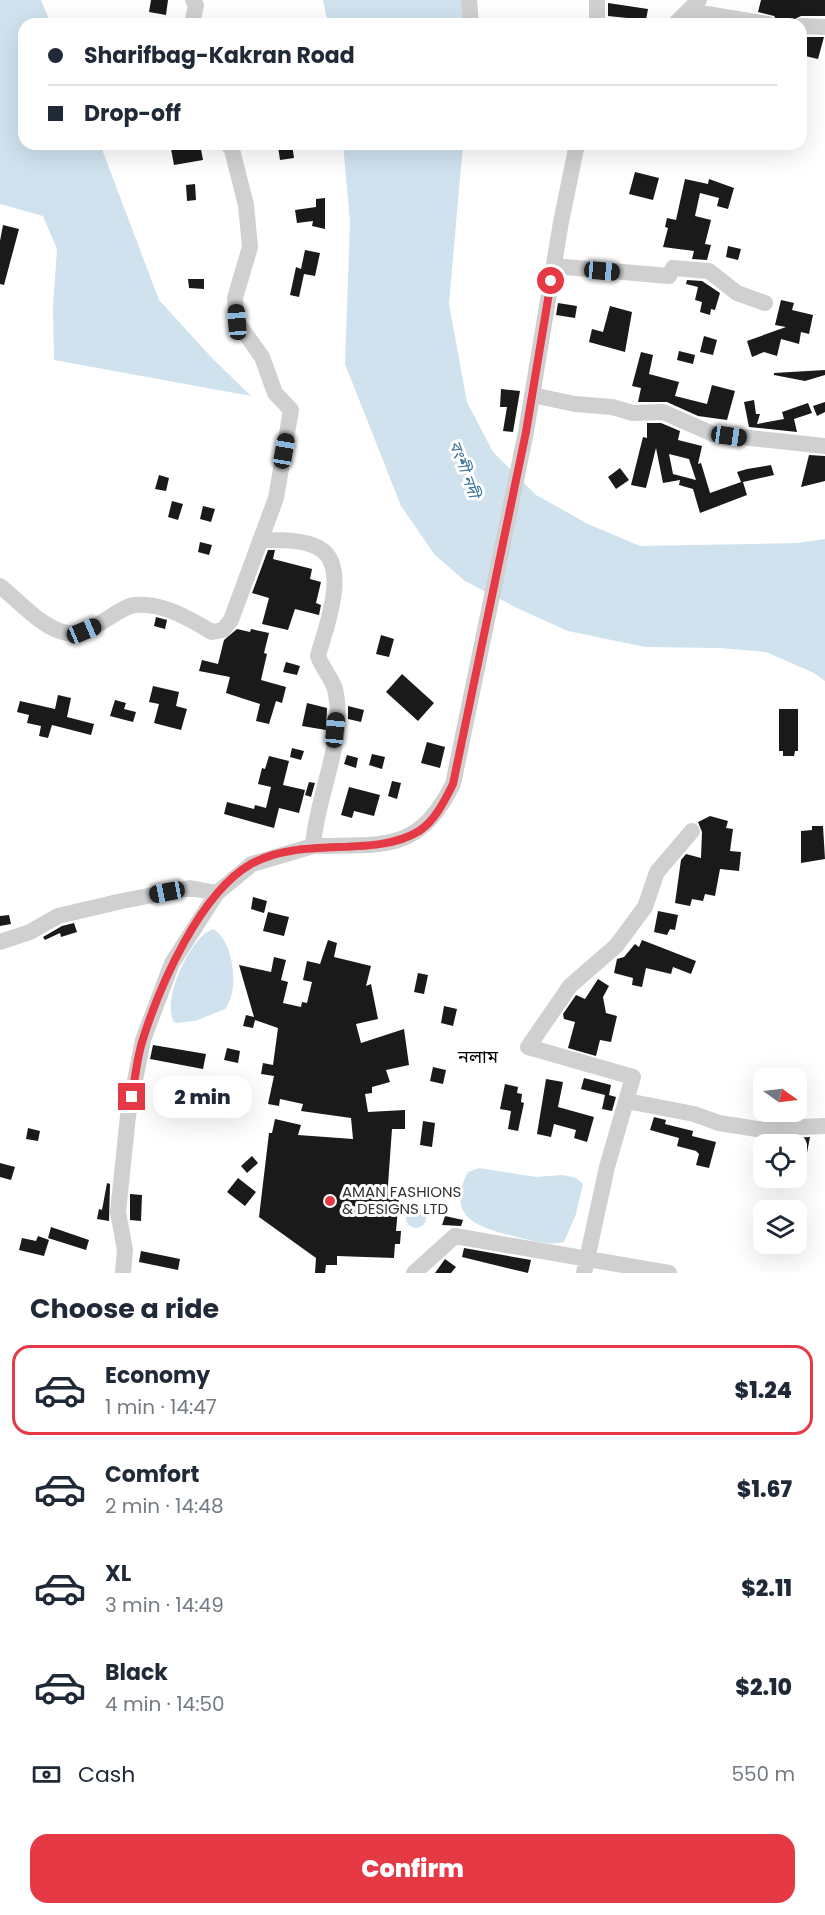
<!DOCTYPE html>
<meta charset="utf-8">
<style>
body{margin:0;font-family:Poppins,"Noto Sans Bengali",sans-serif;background:#f6f6f7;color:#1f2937;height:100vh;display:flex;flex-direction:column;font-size:22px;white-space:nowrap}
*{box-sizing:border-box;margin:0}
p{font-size:20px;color:#747a83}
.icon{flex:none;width:33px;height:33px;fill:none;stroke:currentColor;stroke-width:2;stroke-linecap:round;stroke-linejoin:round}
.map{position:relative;height:1273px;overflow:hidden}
.details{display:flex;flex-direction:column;background:#fff;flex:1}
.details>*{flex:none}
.hud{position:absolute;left:18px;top:18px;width:789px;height:132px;border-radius:18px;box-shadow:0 6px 24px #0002;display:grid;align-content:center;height:132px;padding:0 30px;background:#fff}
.needle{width:39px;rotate:104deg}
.fabs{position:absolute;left:753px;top:1068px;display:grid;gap:12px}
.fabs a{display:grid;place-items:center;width:54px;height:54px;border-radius:12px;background:#fff;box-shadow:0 6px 24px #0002;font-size:30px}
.end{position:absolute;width:27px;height:27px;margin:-14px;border:8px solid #e63946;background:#fff;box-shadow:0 0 0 3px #fff}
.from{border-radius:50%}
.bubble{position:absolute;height:42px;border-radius:18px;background:#fff;box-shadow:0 6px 24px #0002;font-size:20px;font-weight:800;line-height:42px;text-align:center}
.car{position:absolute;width:18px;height:36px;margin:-18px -9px;border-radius:8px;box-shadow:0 0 4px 2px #0007;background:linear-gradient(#222 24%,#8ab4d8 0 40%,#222 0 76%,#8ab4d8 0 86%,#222 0)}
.hud b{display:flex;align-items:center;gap:21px;height:57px;font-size:22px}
.hud b+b{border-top:2px solid #e0e1e3}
.hud i{width:15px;height:15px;background:#1f2937}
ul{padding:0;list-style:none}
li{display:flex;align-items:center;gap:18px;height:90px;margin:0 12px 9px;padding:0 18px;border:3px solid transparent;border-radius:18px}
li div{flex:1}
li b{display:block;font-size:22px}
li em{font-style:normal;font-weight:800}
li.current{border-color:#e63946}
li>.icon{width:54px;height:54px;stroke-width:1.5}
h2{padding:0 30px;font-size:27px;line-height:72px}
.pay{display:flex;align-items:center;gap:15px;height:66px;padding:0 30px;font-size:22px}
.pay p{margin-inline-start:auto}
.action{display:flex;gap:12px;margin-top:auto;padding:12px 30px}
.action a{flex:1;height:69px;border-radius:18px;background:#e63946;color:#fff;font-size:24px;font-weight:800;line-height:69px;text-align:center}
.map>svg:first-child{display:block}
.water{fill:#cfe2ee}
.building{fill:#1a1a1a;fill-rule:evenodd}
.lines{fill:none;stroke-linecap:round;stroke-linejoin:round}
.minor{stroke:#d0d0d0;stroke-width:16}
.route{stroke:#e63946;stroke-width:8}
.poi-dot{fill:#e63946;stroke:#fff;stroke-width:2}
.labels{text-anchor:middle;stroke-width:6;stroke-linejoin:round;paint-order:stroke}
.poi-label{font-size:15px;fill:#333;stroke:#fff;text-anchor:start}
.water-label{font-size:16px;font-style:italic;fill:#3f7597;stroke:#fff}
.quarter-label{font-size:18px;fill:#000;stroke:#fff}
</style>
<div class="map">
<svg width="825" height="1273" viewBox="0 0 825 1273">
<rect width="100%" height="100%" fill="#fff"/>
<path class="water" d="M0 0H41L51 24H24V144H100L159 300 212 358 251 396 54 360 53 307 57 249 43 216 0 204Z
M323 0H461L464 24H328Z
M343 144H463L449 304 467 402 493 452 536 495 588 524 640 546 797 543 825 539V681L814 673 766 652 719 648 645 647 568 631 517 608 465 581 435 555 401 506 345 364 350 222Z
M213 929C234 941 240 990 225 1009L195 1021 175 1023C159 1004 191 935 213 929Z
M479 1168 536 1177 563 1175 576 1178 583 1184 576 1214 564 1242C548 1246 533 1241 517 1237 480 1228 444 1219 468 1172Z
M406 1218a10 10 0 1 1 20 0a10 10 0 1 1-20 0Z"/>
<path class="building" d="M151 0H168L166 15 149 12Z
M761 0H825V16H801L793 20 784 18 782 24 778 23 774 16 758 12Z
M608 3 648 9 646 20 608 16Z
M801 37H824L818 59 801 55Z
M200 144 203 160 174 165 171 149Z
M292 144 294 158 280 160 278 146Z
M635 172 659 178 653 200 629 194Z
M685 179 708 184 709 179 734 188 728 209 717 206 719 198 700 193 695 216 711 220 705 244 711 245 707 260 692 259 694 251 663 247 668 228 665 227 667 218 676 220Z
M195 184 196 200 187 201 186 185Z
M325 198V229L312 226 313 221 297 223 295 210 316 207V199Z
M3 225 19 229 4 285 0 284V241Z
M728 246 741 249 738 260 726 257Z
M305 250 320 253 315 276 304 274 299 297 290 295 296 267 301 269Z
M188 279H204V289L189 288Z
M687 280 702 281 720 293 715 310 711 309 710 315 700 312 702 302 695 300 698 287 686 284Z
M781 300 794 303 792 310 813 315 809 334 801 332 799 344 781 339 777 356 764 352 752 357 747 341 786 327 775 325Z
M558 303 577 306 575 318 556 315Z
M610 306 632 312 625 352 589 342 592 329 603 332Z
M704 336 717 340 713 355 700 352Z
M679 351 695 355 693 364 677 360Z
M641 352 653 355 649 374 679 382 675 396 707 404 712 385 735 391 727 420 698 416 667 402H638L641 388 632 386Z
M825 370V375L805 381 774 375V373Z
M501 389 520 391 513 432 503 431 507 407H500Z
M754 400 756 414H760L757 424 784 419 782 412 808 403 812 413 794 419 797 432 749 427 744 402Z
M825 402V412L817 416 813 406Z
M647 423H661L680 431 678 440 702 446 698 464 701 463 710 493 741 482 737 472 747 469 771 465 774 475 743 482 747 495 700 513 693 489 679 485 680 480 663 483 656 448 646 488 631 485 643 437 647 438ZM669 454 689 459 696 480 673 474Z
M809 455 825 456V481L801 487Z
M620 468 629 480 616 489 608 477Z
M159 475 169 478 166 491 155 489Z
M172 501 183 504 178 520 168 517Z
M203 506 215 509 211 522 200 519Z
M200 542 212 545 209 555 198 552Z
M268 550H275L273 559 312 569 310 579 321 582 316 603 321 605 319 615 295 609 288 630 262 624 269 598 252 593Z
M156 617 167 620 165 629 154 626Z
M237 629 250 632 251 629 269 633 264 653 267 654 261 680 286 687 282 703 276 701 269 724 256 721 260 704 226 693 230 677 199 671 202 660 218 664 224 640Z
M381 635 394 639 389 657 376 654Z
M286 662 300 666 297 675 283 672Z
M402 674 434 703 418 721 386 692Z
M153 686 179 692 176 706 187 709 181 730 154 723 159 704 149 702Z
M58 695 71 698 67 717 94 724 91 735 52 725 48 738 39 736 41 726 27 723 29 715 17 712 20 701 55 709Z
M115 700 126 703 124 709 136 712 133 722 110 716Z
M307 703 327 708 326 730 302 726Z
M348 706 364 710 361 722 348 719Z
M779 709H798V751H795L794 756H783V751H779Z
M427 742 445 747 440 768 421 763Z
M292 748 304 751 301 760 290 757Z
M372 754 385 757 382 769 369 765Z
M347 755 358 758 356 768 344 764Z
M269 756 289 761 283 785 305 790 299 813 279 808 274 828 224 814 227 802 254 809 255 805 266 808 271 787 258 784 262 768 265 769Z
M392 781 401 783 397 799 388 796Z
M309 782 315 783 311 797 305 795Z
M349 787 380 795 374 816 354 811 352 818 341 815Z
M710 816 728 821 726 828 733 829 730 851 741 852 739 871 720 869 715 896 705 894 703 901 692 899 690 906 675 903 681 860 686 854 701 858 702 832 698 822Z
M812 826H823L825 859 801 863V831L812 830Z
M253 897 267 901 264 913 251 909Z
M658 911 678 915 675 930 670 929 667 935 654 932Z
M268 912 289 917 284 936 263 931Z
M9 915 11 924 0 926V916Z
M74 923 77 932 61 937 60 933 45 940 43 937 62 926Z
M328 940 337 943 334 957 371 966 366 986 371 984 378 1019 356 1024 361 1043 404 1029 409 1065 386 1070 390 1082 372 1087V1093L365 1094 368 1112 405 1110V1129H392L388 1185 400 1186 396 1231H401L400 1244H395L394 1258 337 1256V1265H326L325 1273H315L316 1258 259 1217 269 1133H272L275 1119 301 1125 298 1135 353 1139 351 1118 301 1111 303 1104 280 1099 279 1106 268 1104 274 1076 261 1074 263 1063 273 1065 278 1028 255 1020 253 1028 243 1026 246 1015 254 1017 239 965 271 972 274 957 286 960 281 980 288 982 283 1003 301 1007 302 1002 307 1003 312 982 303 980 307 961 320 964Z
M642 940 696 961 691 974 673 967 671 974 646 968 642 987 632 985 633 978 614 973 617 959 624 957 635 944 639 947Z
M418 973 428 975 424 994 414 992Z
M598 979 609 986 603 997 606 1013 617 1016 611 1042 600 1040 596 1056 568 1048 575 1022 564 1019 563 1014 576 995 585 999Z
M444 1006 457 1009 453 1026 441 1023Z
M153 1045 206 1054 203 1069 150 1059Z
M227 1048 240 1051 238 1063 224 1060Z
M433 1067 446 1070 443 1084 430 1081Z
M584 1078 611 1085 609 1095 616 1097 612 1111 602 1109 605 1095 581 1089Z
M546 1079 563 1082 558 1107 594 1117 587 1142 574 1138 576 1130 554 1124 551 1137 537 1134Z
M505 1084 518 1087 517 1093 522 1094 521 1102 524 1103 518 1131 508 1129 511 1111 500 1109Z
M654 1117 666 1120 665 1124 693 1131 692 1136 716 1142 709 1168 696 1165 699 1154 696 1151 677 1146 679 1138 650 1130Z
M423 1121 435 1123 432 1147 420 1145Z
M28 1128 40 1131 38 1141 26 1139Z
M810 1137 801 1184H796V1138Z
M252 1156 258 1163 247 1173 241 1166Z
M0 1163 15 1167 11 1180 0 1177Z
M238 1178 256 1192 245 1206 227 1192Z
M107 1183 110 1184 109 1221 97 1219 99 1209 102 1210Z
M130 1194 142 1195 141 1221 130 1220Z
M445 1216 463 1220 461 1226 442 1225Z
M51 1227 89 1240 86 1250 48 1238Z
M38 1236 49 1240 44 1256 19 1250 22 1238 36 1241Z
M464 1248 531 1260 528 1273 462 1257Z
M141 1251 180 1259 178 1270 139 1262Z
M445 1259 456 1267 451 1273H435Z"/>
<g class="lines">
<path class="minor" d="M469 0 471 24
M597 0V24
M688 11 768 24
M192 24 196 5 193 0
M675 24 699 0
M801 26 825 27
M554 266 669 276 673 268 709 271 737 293 765 303
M532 395 575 404 612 407 633 413 663 412 713 434 825 446
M0 586C19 601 40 626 63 632 91 640 115 607 135 605 162 602 190 619 212 632L223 630 231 620 276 498 291 410 275 393 262 357 237 322 235 298 250 247 246 205 232 150 228 144
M313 846C383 844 418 854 453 784L526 432 561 222 577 144
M0 942 30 932 58 916 122 901 190 888 217 893
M627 1101 694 1114 719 1123 757 1129 825 1126
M123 1273 125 1250 118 1212 128 1116 143 1040 172 963 217 893 252 864 313 846C316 796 347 740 335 689 331 677 322 668 318 656 325 629 353 561 315 546 298 539 277 540 260 540
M414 1273 455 1236 669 1273
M584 1273 607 1167 633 1077 528 1047 570 986 616 946 645 907 657 872 692 831"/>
</g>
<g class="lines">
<path class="route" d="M132 1097C135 1078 137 1057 143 1039 160 985 200 893 251 864 303 835 374 859 419 831 435 821 445 800 453 784L526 432 551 281"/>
</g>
<circle class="poi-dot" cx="330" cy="1201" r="6"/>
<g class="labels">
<g class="poi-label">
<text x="342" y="1197">AMAN FASHIONS<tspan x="342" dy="17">&amp; DESIGNS LTD</tspan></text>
</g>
<g class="water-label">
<text transform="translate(465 469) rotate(70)" y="6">বংশী নদী</text>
</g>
<g class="quarter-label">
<text x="478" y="1063">নলাম</text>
</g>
</g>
</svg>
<div class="fabs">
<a><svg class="needle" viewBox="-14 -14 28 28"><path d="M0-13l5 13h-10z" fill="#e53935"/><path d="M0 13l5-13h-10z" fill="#747a83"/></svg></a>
<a><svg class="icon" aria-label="locate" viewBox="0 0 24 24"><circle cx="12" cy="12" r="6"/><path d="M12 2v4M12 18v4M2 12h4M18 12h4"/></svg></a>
<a><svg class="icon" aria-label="layers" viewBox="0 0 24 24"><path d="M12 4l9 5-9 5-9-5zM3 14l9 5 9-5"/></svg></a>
</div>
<i class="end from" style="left:551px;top:281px"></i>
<i class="end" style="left:132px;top:1097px"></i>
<div class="bubble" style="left:153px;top:1076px;width:99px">2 min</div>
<i class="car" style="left:602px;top:271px;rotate:95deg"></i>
<i class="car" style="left:237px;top:322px;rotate:356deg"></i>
<i class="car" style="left:729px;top:436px;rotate:98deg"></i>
<i class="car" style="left:284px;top:451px;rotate:10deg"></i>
<i class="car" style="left:84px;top:631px;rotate:67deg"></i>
<i class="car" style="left:335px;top:730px;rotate:6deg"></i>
<i class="car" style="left:167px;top:892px;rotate:259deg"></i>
<div class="hud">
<b><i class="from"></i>Sharifbag-Kakran Road</b>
<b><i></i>Drop-off</b>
</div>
</div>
<section class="details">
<h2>Choose a ride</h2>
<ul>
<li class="current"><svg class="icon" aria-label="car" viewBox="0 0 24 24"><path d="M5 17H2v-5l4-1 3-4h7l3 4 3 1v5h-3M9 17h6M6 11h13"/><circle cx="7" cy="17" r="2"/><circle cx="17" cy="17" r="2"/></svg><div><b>Economy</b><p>1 min · 14:47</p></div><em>$1.24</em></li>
<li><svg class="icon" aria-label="car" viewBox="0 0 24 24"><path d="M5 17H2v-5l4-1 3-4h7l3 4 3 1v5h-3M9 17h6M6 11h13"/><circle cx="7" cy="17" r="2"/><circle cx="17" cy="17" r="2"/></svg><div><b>Comfort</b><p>2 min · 14:48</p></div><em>$1.67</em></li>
<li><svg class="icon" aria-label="car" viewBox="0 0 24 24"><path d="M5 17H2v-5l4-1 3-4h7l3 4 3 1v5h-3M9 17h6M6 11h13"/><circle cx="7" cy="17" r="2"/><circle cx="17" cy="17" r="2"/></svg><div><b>XL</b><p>3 min · 14:49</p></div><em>$2.11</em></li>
<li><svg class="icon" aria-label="car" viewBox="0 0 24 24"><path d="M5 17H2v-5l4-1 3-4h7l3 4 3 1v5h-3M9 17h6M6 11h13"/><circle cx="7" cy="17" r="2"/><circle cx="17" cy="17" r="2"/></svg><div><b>Black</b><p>4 min · 14:50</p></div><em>$2.10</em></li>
</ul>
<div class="pay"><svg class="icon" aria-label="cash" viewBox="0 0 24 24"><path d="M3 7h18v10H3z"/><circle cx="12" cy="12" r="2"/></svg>Cash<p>550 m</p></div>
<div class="action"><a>Confirm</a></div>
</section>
